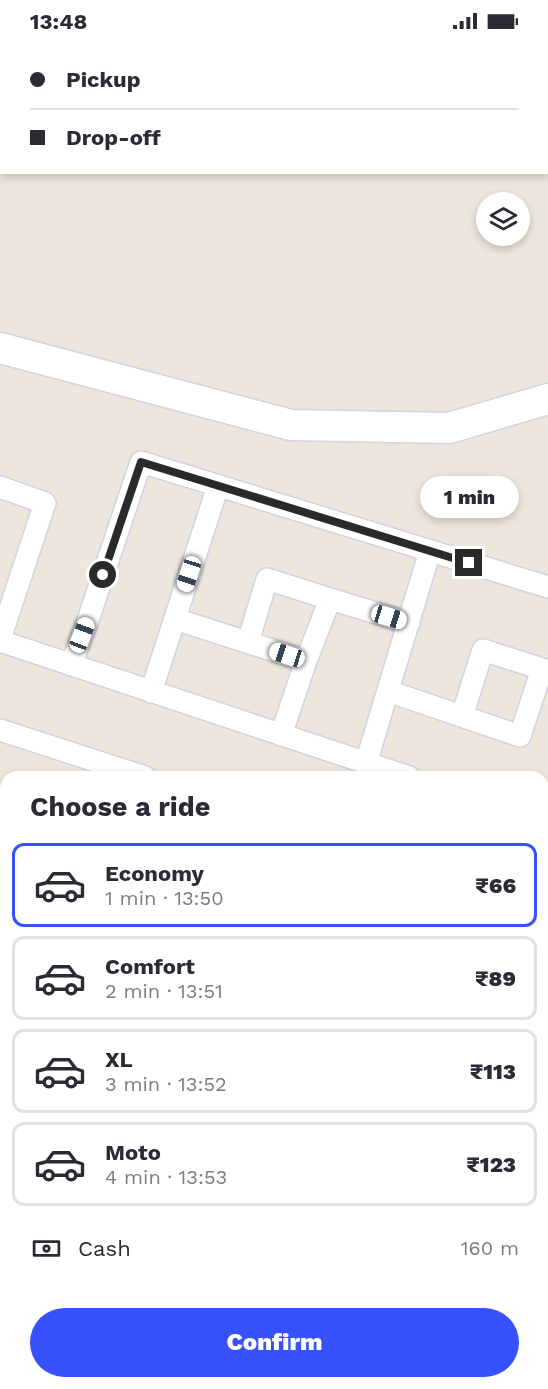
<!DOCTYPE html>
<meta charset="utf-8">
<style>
body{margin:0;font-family:"Work Sans",sans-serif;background:#f7f7f7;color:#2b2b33;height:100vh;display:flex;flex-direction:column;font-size:22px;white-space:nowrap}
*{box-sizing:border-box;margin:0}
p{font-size:20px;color:#7c7c81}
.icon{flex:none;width:33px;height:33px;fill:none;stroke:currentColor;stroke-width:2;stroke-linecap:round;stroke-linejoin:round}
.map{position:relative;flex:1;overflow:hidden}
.sheet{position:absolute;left:0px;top:729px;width:549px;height:618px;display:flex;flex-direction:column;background:#fff;border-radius:18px 18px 0 0;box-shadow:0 3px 9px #0003}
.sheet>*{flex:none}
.banner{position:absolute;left:0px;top:0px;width:549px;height:132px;box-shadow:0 3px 9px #0003;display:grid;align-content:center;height:132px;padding:0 30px;background:#fff}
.controls{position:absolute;left:476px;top:150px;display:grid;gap:12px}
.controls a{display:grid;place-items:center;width:54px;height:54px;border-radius:50%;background:#fff;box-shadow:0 3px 9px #0003;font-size:30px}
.end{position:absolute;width:27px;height:27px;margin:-14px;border:8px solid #2a2a2a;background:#fff;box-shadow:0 0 0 3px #fff}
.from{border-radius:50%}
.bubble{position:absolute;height:42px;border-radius:21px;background:#fff;box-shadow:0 3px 9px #0003;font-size:20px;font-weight:800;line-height:42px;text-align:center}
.car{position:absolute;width:18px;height:36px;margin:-18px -9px;border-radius:8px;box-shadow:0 0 4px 2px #0007;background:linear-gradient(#fff 24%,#345 0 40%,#fff 0 76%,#345 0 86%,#fff 0)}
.banner b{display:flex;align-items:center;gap:21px;height:57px;font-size:22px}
.banner b+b{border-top:2px solid #e1e1e2}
.banner i{width:15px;height:15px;background:#2b2b33}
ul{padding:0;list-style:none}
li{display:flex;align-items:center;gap:18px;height:84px;margin:0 12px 9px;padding:0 18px;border:3px solid #e1e1e2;border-radius:12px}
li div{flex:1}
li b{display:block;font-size:22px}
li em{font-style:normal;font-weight:800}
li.current{border-color:#3751fe}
li>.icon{width:54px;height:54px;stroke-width:1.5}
h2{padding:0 30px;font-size:27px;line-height:72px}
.pay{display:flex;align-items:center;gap:15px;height:66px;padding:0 30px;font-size:22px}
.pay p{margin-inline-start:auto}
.button{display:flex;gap:12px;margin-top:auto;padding:12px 30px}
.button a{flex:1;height:69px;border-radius:36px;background:#3751fe;color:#fff;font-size:24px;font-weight:800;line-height:69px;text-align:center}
.status{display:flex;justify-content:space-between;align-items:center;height:42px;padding:0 30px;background:#fff;direction:ltr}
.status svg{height:16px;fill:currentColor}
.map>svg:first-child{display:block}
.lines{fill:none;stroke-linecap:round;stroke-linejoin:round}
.minor-casing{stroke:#d1d3e3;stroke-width:24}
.tertiary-casing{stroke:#d1d3e3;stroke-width:30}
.secondary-casing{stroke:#d1d3e3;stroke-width:33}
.minor{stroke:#fff;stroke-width:21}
.tertiary{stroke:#fff;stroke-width:27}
.secondary{stroke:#fff;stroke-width:30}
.route{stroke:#2a2a2a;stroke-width:8}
</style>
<div class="status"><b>13:48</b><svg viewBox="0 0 49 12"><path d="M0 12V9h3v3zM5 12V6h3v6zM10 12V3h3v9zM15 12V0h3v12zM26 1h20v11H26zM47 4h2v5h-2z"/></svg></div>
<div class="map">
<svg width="548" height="1347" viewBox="0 0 548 1347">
<rect width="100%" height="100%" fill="#ede6dc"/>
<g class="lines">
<g class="minor-casing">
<path id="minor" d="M0 445 45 461 0 597
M175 577 306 619 330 557 409 581
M0 599 409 735
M248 600 267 537 330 557
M71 623 88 578 141 420 548 545
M388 649 520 694 542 627 548 630
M151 650 218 444
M462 674 483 608 542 627
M0 688 145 735
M281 693 306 619
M366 721 430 509
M543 779 548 781
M0 872 6 874
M543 947 548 948
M0 1042 6 1044
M543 1060 548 1062
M0 1154 6 1136
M0 1275 6 1277
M169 1347 171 1341
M285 1347 287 1341
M412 1347 414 1341"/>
</g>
<g class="tertiary-casing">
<path id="tertiary" d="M0 812 6 813
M0 839 6 840
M543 862H548
M543 891H548"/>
</g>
<g class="secondary-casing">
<path id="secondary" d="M0 306 291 383 449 386 548 357"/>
</g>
<use href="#minor" class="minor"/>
<use href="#tertiary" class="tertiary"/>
<use href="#secondary" class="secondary"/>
</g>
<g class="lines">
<path class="route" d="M103 533 141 420 469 521"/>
</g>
</svg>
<div class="controls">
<a><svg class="icon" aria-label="layers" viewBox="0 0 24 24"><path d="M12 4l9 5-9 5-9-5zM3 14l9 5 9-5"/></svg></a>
</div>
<i class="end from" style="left:103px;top:533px"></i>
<i class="end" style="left:469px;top:521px"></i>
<div class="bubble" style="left:420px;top:434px;width:99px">1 min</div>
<i class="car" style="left:189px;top:532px;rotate:198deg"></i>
<i class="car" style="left:389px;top:575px;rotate:107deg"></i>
<i class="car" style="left:82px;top:593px;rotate:21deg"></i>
<i class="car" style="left:287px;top:613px;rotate:288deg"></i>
<div class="banner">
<b><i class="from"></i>Pickup</b>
<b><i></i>Drop-off</b>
</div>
<section class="sheet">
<h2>Choose a ride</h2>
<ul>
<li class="current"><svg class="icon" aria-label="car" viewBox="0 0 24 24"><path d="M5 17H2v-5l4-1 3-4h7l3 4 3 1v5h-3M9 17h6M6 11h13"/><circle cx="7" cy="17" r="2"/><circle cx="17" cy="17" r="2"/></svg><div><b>Economy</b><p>1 min · 13:50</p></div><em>₹66</em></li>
<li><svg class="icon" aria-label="car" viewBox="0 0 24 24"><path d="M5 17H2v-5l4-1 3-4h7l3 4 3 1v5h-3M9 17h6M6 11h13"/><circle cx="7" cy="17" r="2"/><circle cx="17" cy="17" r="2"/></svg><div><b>Comfort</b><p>2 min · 13:51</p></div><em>₹89</em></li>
<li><svg class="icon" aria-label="car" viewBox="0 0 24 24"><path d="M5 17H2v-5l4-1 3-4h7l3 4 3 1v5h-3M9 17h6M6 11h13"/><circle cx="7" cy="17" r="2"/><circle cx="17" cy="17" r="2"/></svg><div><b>XL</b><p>3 min · 13:52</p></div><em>₹113</em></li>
<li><svg class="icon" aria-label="car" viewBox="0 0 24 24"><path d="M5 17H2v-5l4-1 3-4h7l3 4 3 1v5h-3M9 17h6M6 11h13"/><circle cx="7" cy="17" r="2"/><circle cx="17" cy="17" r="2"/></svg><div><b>Moto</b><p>4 min · 13:53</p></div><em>₹123</em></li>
</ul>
<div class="pay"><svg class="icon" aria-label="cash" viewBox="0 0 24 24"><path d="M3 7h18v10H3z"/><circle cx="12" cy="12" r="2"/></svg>Cash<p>160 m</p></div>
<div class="button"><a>Confirm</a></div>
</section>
</div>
